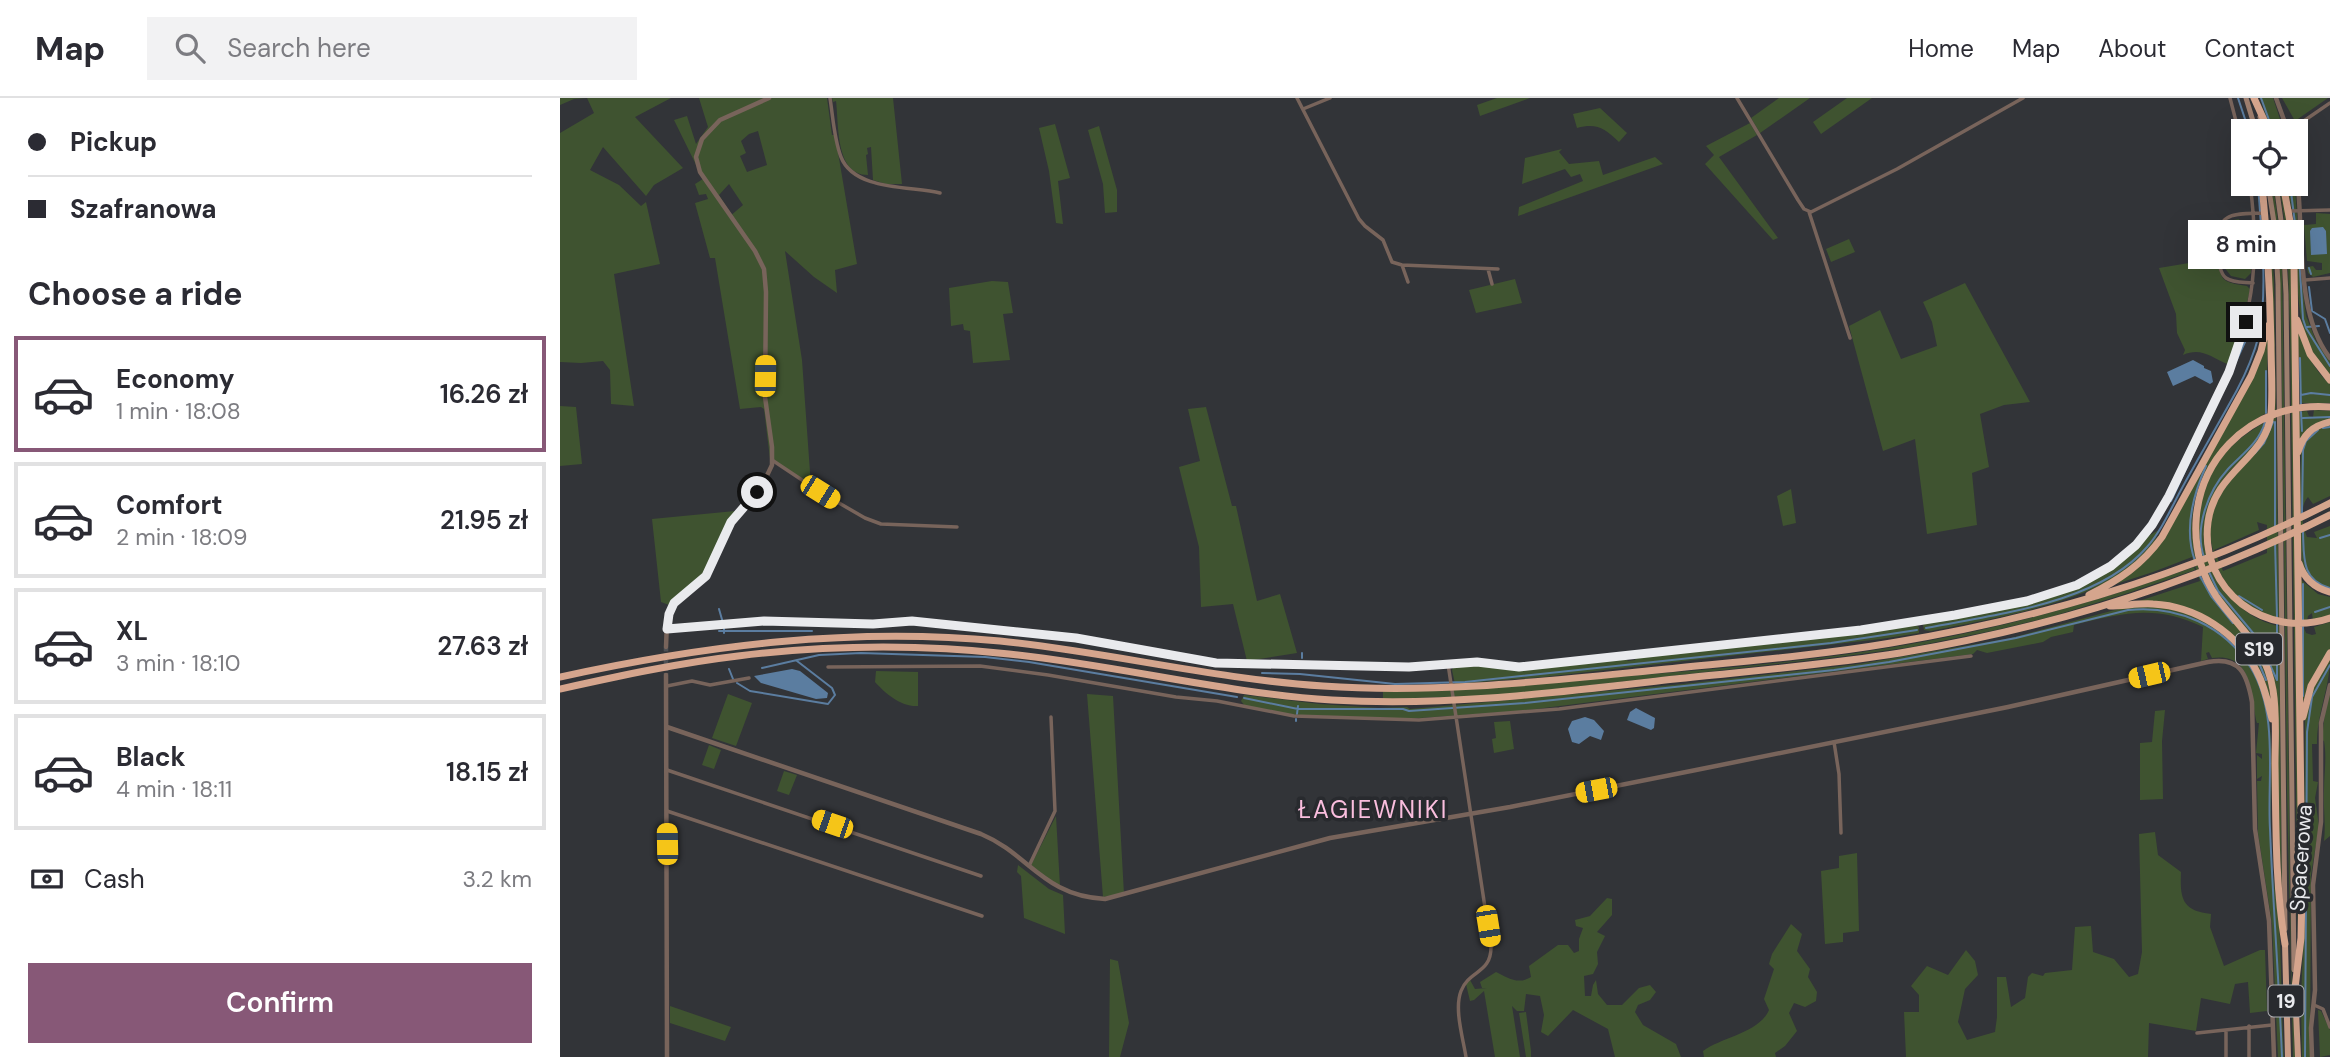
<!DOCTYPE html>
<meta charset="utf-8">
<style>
body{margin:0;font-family:"DM Sans",sans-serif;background:#f2f2f3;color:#2b2b33;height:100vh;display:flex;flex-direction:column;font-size:26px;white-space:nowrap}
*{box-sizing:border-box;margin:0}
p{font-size:23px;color:#7c7c81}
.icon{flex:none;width:38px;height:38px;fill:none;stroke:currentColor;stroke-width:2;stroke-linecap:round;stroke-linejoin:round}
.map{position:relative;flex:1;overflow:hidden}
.drawer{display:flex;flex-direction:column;background:#fff;width:560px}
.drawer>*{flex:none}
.banner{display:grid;align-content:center;height:154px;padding:0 28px;background:#fff}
.tools{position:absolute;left:1671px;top:21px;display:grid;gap:14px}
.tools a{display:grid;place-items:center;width:77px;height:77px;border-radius:0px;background:#fff;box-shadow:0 7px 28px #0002;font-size:35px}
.end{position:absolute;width:32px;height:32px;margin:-16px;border:9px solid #e9eaed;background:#111;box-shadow:0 0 0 4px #111}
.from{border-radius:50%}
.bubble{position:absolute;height:49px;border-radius:0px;background:#fff;box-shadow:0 7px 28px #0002;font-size:23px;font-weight:600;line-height:49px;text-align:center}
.car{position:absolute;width:21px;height:42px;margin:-21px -10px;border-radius:9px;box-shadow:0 0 5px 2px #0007;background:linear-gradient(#f5c518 24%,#345 0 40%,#f5c518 0 76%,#345 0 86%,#f5c518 0)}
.banner b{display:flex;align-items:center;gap:24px;height:66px;font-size:26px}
.banner b+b{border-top:2px solid #e1e1e2}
.banner i{width:18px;height:18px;background:#2b2b33}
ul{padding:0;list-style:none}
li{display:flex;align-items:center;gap:21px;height:116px;margin:0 14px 10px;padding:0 14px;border:4px solid #e1e1e2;border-radius:0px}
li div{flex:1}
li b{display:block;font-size:26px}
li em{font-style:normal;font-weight:600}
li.active{border-color:#875877}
li>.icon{width:63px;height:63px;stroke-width:1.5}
h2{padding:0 28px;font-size:32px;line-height:84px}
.pay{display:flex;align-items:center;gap:18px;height:77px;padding:0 28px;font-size:26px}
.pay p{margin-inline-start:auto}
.cta{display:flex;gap:14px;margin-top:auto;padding:14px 28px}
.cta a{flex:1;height:80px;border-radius:0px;background:#875877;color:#fff;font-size:28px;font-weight:600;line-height:80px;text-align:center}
header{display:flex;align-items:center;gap:42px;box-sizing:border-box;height:98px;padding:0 35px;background:#fff;border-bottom:2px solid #e1e1e2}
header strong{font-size:33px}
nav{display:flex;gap:38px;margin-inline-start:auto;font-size:24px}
.search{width:490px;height:63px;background:#f2f2f3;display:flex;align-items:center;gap:18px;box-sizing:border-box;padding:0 24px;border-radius:0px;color:#7c7c81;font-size:26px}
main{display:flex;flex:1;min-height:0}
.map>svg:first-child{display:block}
.green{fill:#3f5330;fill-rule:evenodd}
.water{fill:#5b7da0}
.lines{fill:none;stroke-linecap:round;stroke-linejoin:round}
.stream{stroke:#5b7da0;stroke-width:2}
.tertiary-tunnel{stroke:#4d4f53;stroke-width:4.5;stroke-dasharray:4.5 2;stroke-linecap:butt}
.minor{stroke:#78645b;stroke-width:3.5}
.tertiary{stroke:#78645b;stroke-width:4.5}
.secondary{stroke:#9e7f6f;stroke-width:5}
.trunk{stroke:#c89c86;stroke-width:6}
.motorway{stroke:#d5a58d;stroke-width:7}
.route{stroke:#e9eaed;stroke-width:9}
.labels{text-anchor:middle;stroke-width:7;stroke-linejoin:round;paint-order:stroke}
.shield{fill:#282a2e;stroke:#afb0b4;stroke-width:2}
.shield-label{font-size:19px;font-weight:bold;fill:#e9eaed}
.street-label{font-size:21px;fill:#e9eaed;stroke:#282a2e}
.quarter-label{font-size:24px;letter-spacing:2px;fill:#fabede;stroke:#282a2e}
</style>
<header>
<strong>Map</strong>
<div class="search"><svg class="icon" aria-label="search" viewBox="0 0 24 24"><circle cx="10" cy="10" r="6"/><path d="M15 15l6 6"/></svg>Search here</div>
<nav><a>Home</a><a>Map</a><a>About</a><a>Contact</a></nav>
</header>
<main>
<section class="drawer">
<div class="banner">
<b><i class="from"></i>Pickup</b>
<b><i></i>Szafranowa</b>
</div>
<h2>Choose a ride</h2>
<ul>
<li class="active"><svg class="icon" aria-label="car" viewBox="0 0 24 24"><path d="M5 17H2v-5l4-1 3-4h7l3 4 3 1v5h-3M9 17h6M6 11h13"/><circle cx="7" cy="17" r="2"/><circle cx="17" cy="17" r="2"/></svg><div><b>Economy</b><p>1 min · 18:08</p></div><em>16.26 zł</em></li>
<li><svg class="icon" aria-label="car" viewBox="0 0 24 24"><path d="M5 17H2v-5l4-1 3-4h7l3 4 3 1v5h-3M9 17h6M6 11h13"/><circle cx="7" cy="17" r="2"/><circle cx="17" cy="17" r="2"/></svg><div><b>Comfort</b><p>2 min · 18:09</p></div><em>21.95 zł</em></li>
<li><svg class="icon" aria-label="car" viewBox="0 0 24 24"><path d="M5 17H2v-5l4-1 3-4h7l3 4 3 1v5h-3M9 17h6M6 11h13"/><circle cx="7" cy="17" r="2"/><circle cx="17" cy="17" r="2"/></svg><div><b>XL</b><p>3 min · 18:10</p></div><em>27.63 zł</em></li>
<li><svg class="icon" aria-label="car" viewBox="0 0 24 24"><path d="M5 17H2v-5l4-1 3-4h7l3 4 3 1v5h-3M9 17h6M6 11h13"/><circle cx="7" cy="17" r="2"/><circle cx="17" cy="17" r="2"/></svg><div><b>Black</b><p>4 min · 18:11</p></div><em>18.15 zł</em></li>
</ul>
<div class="pay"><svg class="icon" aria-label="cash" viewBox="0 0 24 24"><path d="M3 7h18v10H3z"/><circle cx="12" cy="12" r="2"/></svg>Cash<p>3.2 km</p></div>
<div class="cta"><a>Confirm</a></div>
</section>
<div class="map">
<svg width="1770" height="959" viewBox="0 0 1770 959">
<rect width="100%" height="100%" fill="#323438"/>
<path class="green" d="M0 0H111L75 19 123 70 94 87 86 98 43 49 30 72 59 87 81 108 86 104 100 166 54 176 74 308 51 306 50 272 43 263 21 265 0 264V35L34 15 27 0 14 1 0 7Z
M139 0H267L272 37H275L297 166 275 172 277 195 254 179 225 153 242 262 251 388 210 361 204 311 201 309 180 311 155 160H150L135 105 148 101 146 96 139 97 135 86 143 81 114 22 127 18 136 46 148 29ZM198 33 207 67 187 74 180 58 186 55 181 43 189 36ZM169 86 183 107 169 119 163 110 166 108 159 97Z
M272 0H333L342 86H326L313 82 311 49 307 50 308 56 306 57 308 77C275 77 279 26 276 3L273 4Z
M937 0H970L920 18 917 7Z
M1219 0H1250L1200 35 1191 20Z
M1287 0H1312L1261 36 1253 24Z
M1700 0H1713L1724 33H1711Z
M1722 0H1768L1735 23Z
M1040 10 1067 35 1059 44C1044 30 1037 25 1017 30L1013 16Z
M1190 25 1197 37 1159 59 1218 140 1213 142 1145 66 1154 57 1146 48Z
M495 26 510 80 498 83 503 126 496 125 489 73 479 30Z
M539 28 557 92V114L545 115 543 86 528 32Z
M1002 51 999 54 1009 66 1039 63 1043 77 1095 59 1103 66 958 118 959 109 1023 83 1020 76 1011 79 1005 71 962 86 965 60Z
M1711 86H1713L1722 154 1731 859 1735 959H1733L1727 693 1721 212 1719 158Z
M1719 86H1722L1732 160 1740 792 1738 846 1730 230 1727 140Z
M1726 86H1734L1735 89 1742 187 1746 218 1756 243 1770 262V277C1732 239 1739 189 1736 139 1735 121 1730 103 1726 86Z
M1707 109 1714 179 1719 522C1700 518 1678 502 1667 486 1659 475 1656 465 1653 452 1636 392 1696 371 1713 323ZM1697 424 1707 427V455L1663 473 1654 452 1699 432Z
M1756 115 1770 116V175L1753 179 1748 175 1747 169 1753 168 1756 172H1762V165L1747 163 1744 127 1756 126Z
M1679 121 1681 128 1691 131V175L1685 181 1671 178 1664 169 1663 130 1668 123Z
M1289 141 1295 154 1271 164 1266 151Z
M1653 161C1667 179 1653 183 1687 188L1690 191 1682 229 1671 264 1667 266C1651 259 1641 249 1623 257L1625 252 1617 235 1616 216 1599 170Z
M955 181 962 205 916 215 909 192Z
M432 183 448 184 453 215 443 216 450 262 413 265 410 233 404 232 403 226 391 228 389 190Z
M1405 185 1470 304 1444 307 1420 316 1429 369 1412 375 1417 427 1367 436 1355 341 1323 353 1289 228 1320 212 1341 261 1377 248 1372 224 1363 204Z
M1737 231C1745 251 1753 272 1770 286V305H1742Z
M1708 237 1706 315C1691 323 1681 334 1670 347 1662 356 1651 365 1645 375 1627 405 1629 453 1644 484 1654 505 1673 521 1687 539 1704 559 1709 584 1712 608L1700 576 1653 522 1579 503 1640 483 1632 459 1593 474 1556 486 1587 462 1600 445 1697 272Z
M0 308 16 309 22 366 0 368Z
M646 309 672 408H676L697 503 720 496 737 555 687 563 673 506 641 509 639 449 619 369 640 363 628 311Z
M1754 312 1770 313V321L1753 327 1739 342 1738 314 1747 313 1749 318 1753 319Z
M1707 323C1703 343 1686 357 1672 371 1652 391 1638 426 1646 455 1649 465 1656 475 1661 484 1673 506 1693 523 1719 528L1722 799 1711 571C1699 539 1677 524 1658 497 1631 458 1632 398 1661 360 1673 344 1690 333 1707 323Z
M1770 327V398L1753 406 1748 399C1739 409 1742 427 1747 439L1757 440 1754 434 1770 428V492C1759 488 1751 483 1745 473 1737 459 1741 374 1741 353 1745 338 1756 331 1770 327Z
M1231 391 1236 425 1223 428 1217 398Z
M175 413 144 474 109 507 101 504 92 421Z
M1599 432C1579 500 1431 520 1371 533L1364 532 1363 527 1367 525C1423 515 1484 508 1535 481 1545 475 1557 468 1566 460 1577 449 1584 439 1599 432Z
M1634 469 1635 472 1562 497 1490 519 1436 532 1352 549 1286 558 944 597 823 601V593C902 593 978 586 1056 579 1158 571 1262 563 1362 544 1455 527 1545 501 1634 469Z
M1740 481 1758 496 1770 499V518L1753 523 1752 515 1748 518 1747 523 1740 524Z
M1566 509C1578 509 1591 507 1603 509 1654 515 1697 560 1707 609 1716 656 1709 706 1711 753 1712 777 1717 802 1719 826 1722 871 1721 915 1724 959H1718L1712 826 1698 735 1697 683H1701L1702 678 1697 681V657L1702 661V656L1696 655 1699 625H1697C1690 596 1693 554 1652 560L1649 554 1646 555 1648 561 1641 563 1643 529C1596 506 1562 515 1514 527L1513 534 1491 539 1483 544 1427 555 1417 552 1413 556 960 613 860 620H830L735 617 685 608 681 603 684 597 759 606 819 610 847 609 850 611 1123 586 1299 566 1451 540Z
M1770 524V552L1750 584 1742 607 1741 530H1744L1746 535 1752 537 1756 536 1754 529Z
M1356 527 1359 529V535L1321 541 983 579 895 586 892 572 894 568 912 565 952 571 1066 561 1068 563 1075 562 1076 560Z
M1770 560C1770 590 1757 614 1757 646H1752L1753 683 1758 684 1755 700 1759 728 1751 777 1750 959H1742L1741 900 1744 829 1745 612 1753 591Z
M316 573 358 574V608C341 609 326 596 315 584Z
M1770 594V738L1764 743C1766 726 1763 709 1764 692 1764 675 1767 660 1764 643L1762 642 1766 604Z
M168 596 192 605 176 648 152 640Z
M527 596 553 598 564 796 543 799Z
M1605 612 1602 643 1603 701 1580 702V645L1592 644 1595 613Z
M950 623 954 651 934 655 932 641 936 640 934 624Z
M149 647 161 652 154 671 142 667Z
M224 673 237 677 229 697 217 693Z
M496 718 500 788 490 783 471 767Z
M1595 734 1598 757 1621 774C1620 799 1621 813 1651 816L1650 829 1664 868 1700 852H1705L1707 913 1690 915 1688 884 1675 886 1670 906 1641 900 1636 933 1589 925 1588 959H1346L1344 914H1359V897L1351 888 1367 868 1388 877 1406 852 1415 863 1418 877 1405 891 1398 924 1407 942 1435 934 1437 919V879H1446L1451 909 1465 900 1468 879 1472 875 1483 878 1485 875 1512 872 1515 829 1531 828 1533 854 1554 861 1569 879 1578 876 1582 854 1579 736Z
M1297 755 1299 833 1283 835V844L1265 846 1261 773 1279 770V758Z
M458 767 489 791 503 797 505 836 464 820 461 778 457 774Z
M1047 800 1052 801V817L1037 834 1045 838 1037 854 1038 866 1033 876 1024 878 1025 898H1031L1033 887 1036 882 1038 896 1047 907H1062L1079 890 1090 887 1096 894 1090 902 1078 907 1075 914 1083 927 1116 946 1121 959H1055L1048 931 1013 912 988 938 981 934 984 917 980 898 966 896 964 913H957L952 908 960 959H935L924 893 914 902 910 903 906 886 910 882 915 891 927 890H922L920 884 936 874C948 880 958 887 971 879L969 868 998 847H1008L1014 855 1019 853V841L1023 830 1016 828 1015 822 1030 818Z
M1231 826 1242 836 1237 853 1250 871 1248 879 1257 894 1256 903 1245 909 1234 905 1229 915 1237 933 1225 948 1215 955 1216 959H1144L1143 953C1162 939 1199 935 1209 912L1204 901 1214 871 1209 866 1212 856Z
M550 861 558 863 569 925 560 959H549Z
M110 908 171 929 165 943 110 925Z
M1758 912 1761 913 1770 932V957L1760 959Z
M966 914 971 953V959H966L959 915Z"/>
<path class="water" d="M1763 129 1766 133 1767 156 1751 157 1750 133 1752 130Z
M1633 262 1644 268V270L1651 273 1653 284 1650 286 1635 278 1613 288 1607 274Z
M232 571 240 573 268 595 267 600 256 601 201 585 194 578Z
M1076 610 1095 620 1094 630 1091 632 1067 622 1070 614Z
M1025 619 1034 622 1044 633 1041 642 1030 638 1019 646 1012 644 1008 631 1012 623Z"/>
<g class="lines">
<path class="stream" d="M1678 0 1689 33
M1701 0 1713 33
M1730 86 1739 157 1743 221 1746 230 1770 268
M1749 170 1751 176
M1749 189 1752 213 1765 221 1770 235
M1673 228 1678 229
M1691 229H1702
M1747 229 1759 228
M1740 260 1741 308
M1706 273V315
M1741 297 1751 295 1770 297
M1741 314 1742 333
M1743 320 1770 319
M1715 324V428
M1763 330 1770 329
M1695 355 1704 345 1713 324
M1611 403 1692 229
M1742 415 1743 352 1746 343 1758 332
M1743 434C1744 459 1741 482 1770 490
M1760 440 1770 437
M1715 444 1717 519
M1644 459C1634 430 1648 393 1668 371 1682 356 1699 345 1705 324
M1635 463C1624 433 1633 397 1646 368
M1649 474 1658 493 1698 541 1717 582V525
M1640 478 1651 498 1673 525
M1743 486V523
M1679 498 1702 512
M159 511 163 525
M1755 514 1770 509
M1743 529V598
M164 530V535
M1366 530C1436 516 1538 506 1587 449 1602 432 1611 410 1622 390 1640 357 1659 325 1677 292 1686 275 1694 256 1699 237 1708 192 1701 132 1698 86
M159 533H252
M1692 548 1706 582
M742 560V555
M202 570 259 557 301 555 425 559 469 564 677 599
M169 571 173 581
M702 575 740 576 835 586 905 584 1271 545 1357 532
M177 585 190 593 268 606 275 597 272 590 237 563
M684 600 738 611H843L849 613 965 605 1274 572 1329 564 1456 540 1568 512C1617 507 1664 527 1691 570 1719 616 1707 680 1710 731 1713 807 1719 883 1722 959
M737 616 738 608
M736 623V621
M1745 959 1747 634 1752 599 1770 567"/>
<path class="tertiary-tunnel" d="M106 549V577"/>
<path class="minor" d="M270 0C273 19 274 41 281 59 294 93 352 88 380 95
M737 0 799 121 805 128 823 142 832 164 842 167 938 171
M1177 0 1238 102 1244 111 1251 114 1337 71 1463 0
M1670 0 1684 54
M743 11 770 0
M1727 31 1735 29 1770 5
M1730 113 1770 112
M1249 114 1290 240
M842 167 848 184
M928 171 932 186
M1745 182 1770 180
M1693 185C1684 184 1673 185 1666 180 1655 172 1654 126 1667 120 1677 114 1694 116 1705 115
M212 362 260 394 305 420 321 426 397 429
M107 532 204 523 313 526 352 523 516 540 656 565 849 569 917 563 959 569C1044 563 1128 552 1212 542 1282 534 1352 526 1421 512 1469 503 1519 494 1558 462 1603 427 1623 370 1647 320 1688 235 1703 181 1690 86
M888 566 931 849C931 876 909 872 901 893 894 911 903 940 906 959
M268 569 420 568 488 577 616 599 657 603 734 618 859 622 999 611 1411 558
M107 588 132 583 150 587 189 580
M1274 644 1279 676 1281 735
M107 672 421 778
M107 713 422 818
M469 768 495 713 491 619
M1754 907 1763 911 1770 929
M1689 928V959
M1666 933V959
M1637 935 1712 927"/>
<path class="tertiary" d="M1716 0 1728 33
M1736 70C1745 128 1733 213 1770 260
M106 549 107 524 113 507 118 500 146 478 171 423 202 388 212 367V349L205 299 206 194 204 171 195 153 140 74 136 59 142 41 160 22 209 0
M106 577 107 959
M107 629 421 736C469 756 483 798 545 801L770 740 950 709 1136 672 1448 609 1648 564C1680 558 1687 576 1692 604L1695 731 1709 823 1714 959
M1752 959 1751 930 1755 892 1753 787 1761 724V625L1770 587"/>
<path class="secondary" d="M1686 0 1696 33
M1700 19 1704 33
M1708 86 1715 131 1718 186 1725 831
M1716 86 1723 137 1726 196 1734 872"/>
<path class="trunk" d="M1725 846 1728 959
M1735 890 1738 959"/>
<path class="motorway" d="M1694 0 1709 33
M1702 86C1707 139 1710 192 1711 246 1711 269 1713 293 1711 316 1706 361 1655 372 1648 424 1639 493 1707 542 1770 520
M1723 86 1731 129 1734 166 1742 793 1741 840 1735 890
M1737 222 1750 256 1770 282
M1738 354C1743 337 1752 328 1770 324
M1739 465C1744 481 1754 490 1770 494
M1529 497C1559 482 1582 467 1602 439L1691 278 1701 253 1707 228
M1550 508C1564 508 1579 505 1593 506 1636 508 1678 535 1697 574 1705 589 1708 605 1712 621
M0 579C146 547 291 529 440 543 549 554 654 581 763 588 875 596 986 583 1097 572 1175 564 1254 558 1331 545 1483 520 1633 475 1770 405
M0 591C59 578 118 565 178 558 268 547 359 546 449 556 557 567 663 595 772 602 887 609 1001 594 1115 581 1190 573 1266 567 1340 555 1489 530 1635 485 1770 417
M1743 619 1751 588 1770 555
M1725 846C1715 786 1716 726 1715 666 1715 642 1717 616 1713 592 1706 548 1679 531 1656 498 1625 451 1630 387 1669 346 1696 318 1732 306 1770 309"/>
</g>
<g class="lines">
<path class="route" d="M197 394 171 424 146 478 114 505 109 516 107 531 204 523 313 526 352 523 516 540 656 565 849 569 917 564 959 569 1301 532 1395 517 1467 503 1517 487 1551 468 1576 447 1592 427 1609 398 1669 274 1686 224"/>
</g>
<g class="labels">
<g class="shield">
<rect x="1676" y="535.5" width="46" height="31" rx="5"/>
<rect x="1708.5" y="887.5" width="35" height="31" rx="5"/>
</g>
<g class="shield-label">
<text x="1699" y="558">S19</text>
<text x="1726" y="910">19</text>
</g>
<g class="street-label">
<text transform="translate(1741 760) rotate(-86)" y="7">Spacerowa</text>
</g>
<g class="quarter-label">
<text x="813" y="720">ŁAGIEWNIKI</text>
</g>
</g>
</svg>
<div class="tools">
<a><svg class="icon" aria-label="locate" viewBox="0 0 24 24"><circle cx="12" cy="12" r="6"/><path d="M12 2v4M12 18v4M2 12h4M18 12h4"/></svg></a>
</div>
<i class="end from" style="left:197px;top:394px"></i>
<i class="end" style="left:1686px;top:224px"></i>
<div class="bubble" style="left:1628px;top:122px;width:116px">8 min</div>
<i class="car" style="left:205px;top:278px;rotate:1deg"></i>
<i class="car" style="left:260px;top:394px;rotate:122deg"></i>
<i class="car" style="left:1589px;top:577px;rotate:257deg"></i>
<i class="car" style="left:1036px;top:692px;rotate:259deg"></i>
<i class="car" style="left:272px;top:726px;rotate:289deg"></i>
<i class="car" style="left:107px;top:746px;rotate:359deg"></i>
<i class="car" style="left:928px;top:828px;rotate:171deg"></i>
</div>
</main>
